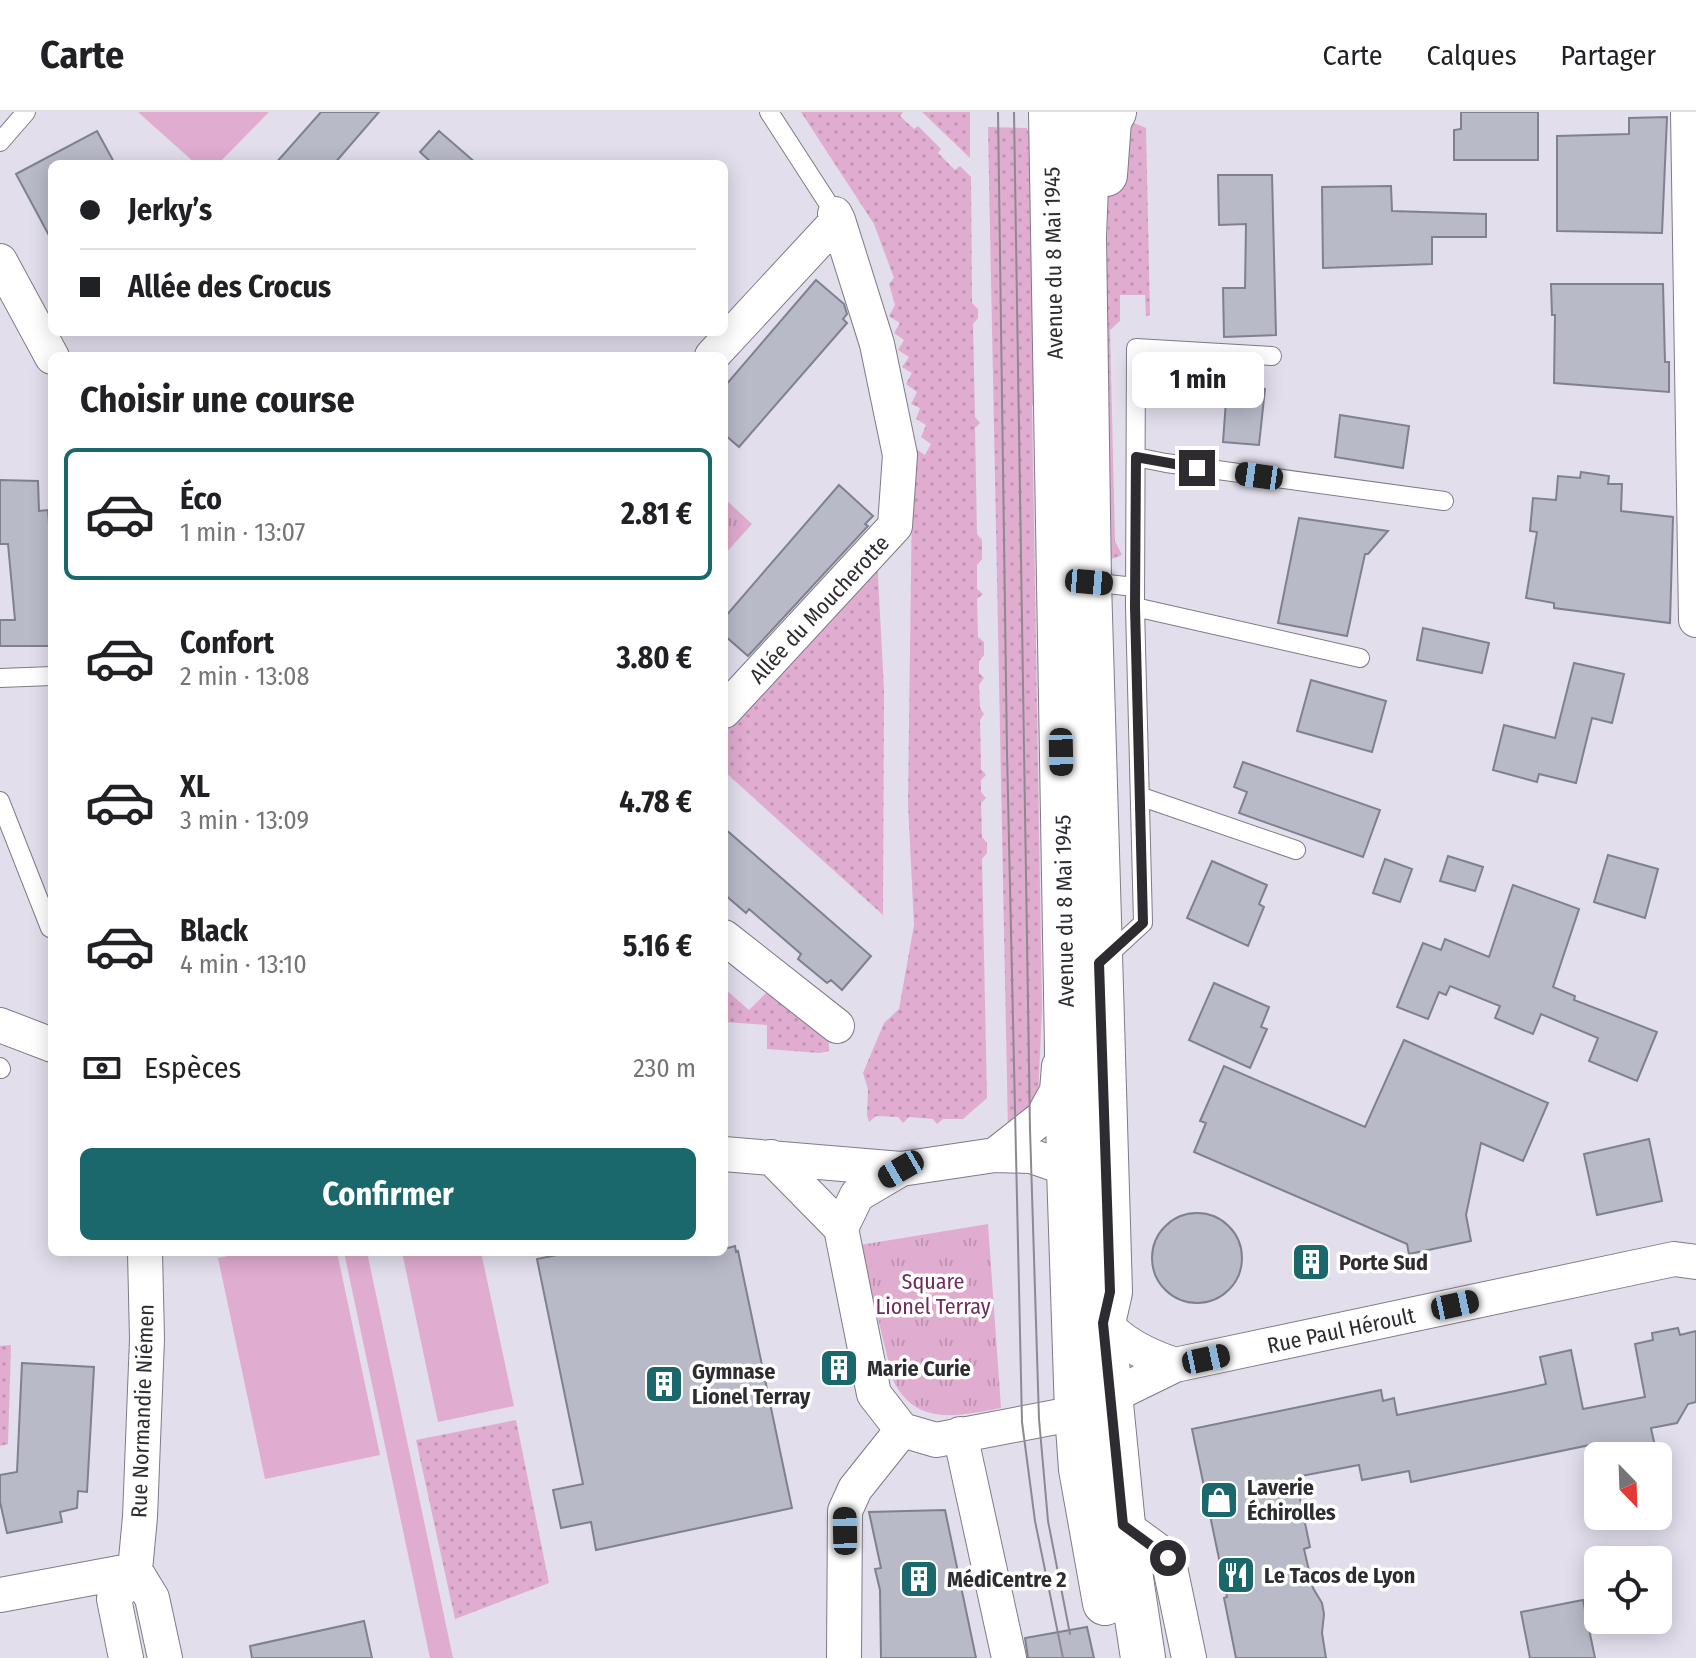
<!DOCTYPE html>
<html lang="fr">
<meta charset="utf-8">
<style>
body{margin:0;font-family:"Fira Sans Condensed",sans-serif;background:#f2f2f2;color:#202124;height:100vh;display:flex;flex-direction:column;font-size:30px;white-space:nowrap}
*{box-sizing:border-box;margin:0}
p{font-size:26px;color:#757577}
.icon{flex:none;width:44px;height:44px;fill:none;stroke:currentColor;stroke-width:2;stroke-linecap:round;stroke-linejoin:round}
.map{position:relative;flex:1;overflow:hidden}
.drawer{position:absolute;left:48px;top:240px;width:680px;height:904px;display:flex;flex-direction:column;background:#fff;border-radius:12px;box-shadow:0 4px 20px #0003}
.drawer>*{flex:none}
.guide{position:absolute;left:48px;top:48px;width:680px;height:176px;border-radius:12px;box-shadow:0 4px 20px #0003;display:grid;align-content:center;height:176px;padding:0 32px;background:#fff}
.needle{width:52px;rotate:157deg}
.controls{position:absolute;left:1584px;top:1330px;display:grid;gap:16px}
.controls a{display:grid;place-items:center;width:88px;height:88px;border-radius:12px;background:#fff;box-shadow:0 4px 20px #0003;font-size:40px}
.end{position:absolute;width:36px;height:36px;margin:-18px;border:10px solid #2e2c31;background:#fff;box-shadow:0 0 0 4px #fff}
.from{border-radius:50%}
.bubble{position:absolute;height:56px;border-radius:12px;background:#fff;box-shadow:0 4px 20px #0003;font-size:26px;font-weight:700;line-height:56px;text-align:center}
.car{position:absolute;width:24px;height:48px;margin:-24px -12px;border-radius:10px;box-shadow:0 0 6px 2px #0007;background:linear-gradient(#222 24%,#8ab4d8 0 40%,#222 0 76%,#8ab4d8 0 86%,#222 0)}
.guide b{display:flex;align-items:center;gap:28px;height:76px;font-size:30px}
.guide b+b{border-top:2px solid #e0e0e0}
.guide i{width:20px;height:20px;background:#202124}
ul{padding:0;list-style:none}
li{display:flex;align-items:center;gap:24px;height:132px;margin:0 16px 12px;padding:0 16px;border:4px solid transparent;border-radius:12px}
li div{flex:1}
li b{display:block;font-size:30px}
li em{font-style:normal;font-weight:700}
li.current{border-color:#1a686c}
li>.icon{width:72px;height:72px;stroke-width:1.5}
h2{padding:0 32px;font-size:36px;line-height:96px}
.pay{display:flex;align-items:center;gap:20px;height:88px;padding:0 32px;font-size:30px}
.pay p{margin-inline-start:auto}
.action{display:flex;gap:16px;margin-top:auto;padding:16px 32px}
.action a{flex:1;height:92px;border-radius:12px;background:#1a686c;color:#fff;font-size:32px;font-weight:700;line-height:92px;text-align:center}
header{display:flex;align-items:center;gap:48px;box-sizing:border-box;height:112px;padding:0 40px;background:#fff;border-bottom:2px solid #e0e0e0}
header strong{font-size:38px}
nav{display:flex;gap:44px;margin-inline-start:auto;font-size:28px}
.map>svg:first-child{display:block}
.grass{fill:url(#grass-dots)}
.park{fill:url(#park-tufts)}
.garden{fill:#e0acd0}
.building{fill:#b8bac8;stroke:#7f818e;stroke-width:2}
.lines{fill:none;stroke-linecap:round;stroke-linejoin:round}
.service-casing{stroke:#7f7b87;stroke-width:20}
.minor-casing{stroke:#7f7b87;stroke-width:36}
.tertiary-casing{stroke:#7f7b87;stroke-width:44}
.secondary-casing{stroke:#7f7b87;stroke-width:46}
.service{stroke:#fff;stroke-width:18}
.minor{stroke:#fff;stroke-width:34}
.tertiary{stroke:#fff;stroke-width:42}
.secondary{stroke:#fff;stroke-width:44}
.tram{stroke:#8c8992;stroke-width:2}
.route{stroke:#2e2c31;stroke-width:10}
.labels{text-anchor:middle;stroke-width:7;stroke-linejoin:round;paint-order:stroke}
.street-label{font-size:22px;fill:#2e2c31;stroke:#fff}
.poi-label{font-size:22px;font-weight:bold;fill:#2e2c31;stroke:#fff;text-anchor:start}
.park-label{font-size:22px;fill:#6f2b5f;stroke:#fff}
</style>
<header>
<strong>Carte</strong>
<nav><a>Carte</a><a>Calques</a><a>Partager</a></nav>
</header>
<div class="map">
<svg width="1696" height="1546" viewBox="0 0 1696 1546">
<defs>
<pattern id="grass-dots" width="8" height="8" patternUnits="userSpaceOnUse" patternTransform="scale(2)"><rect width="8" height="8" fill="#e0acd0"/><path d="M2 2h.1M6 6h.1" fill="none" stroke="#c094b3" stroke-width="1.8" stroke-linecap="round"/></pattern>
<pattern id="park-tufts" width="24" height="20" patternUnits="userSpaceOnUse" patternTransform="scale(2)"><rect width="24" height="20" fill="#e0acd0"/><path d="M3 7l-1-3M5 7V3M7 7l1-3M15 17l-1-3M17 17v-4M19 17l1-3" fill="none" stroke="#c094b3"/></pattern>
</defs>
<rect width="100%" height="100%" fill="#e2deec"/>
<path class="grass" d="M801 0H903L900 4 914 17 918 14 941 37 938 41 955 58 960 54 971 65 972 191 978 197V206L973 212 975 305 980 311 975 316 977 422 982 428V447L977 453V477L983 482 977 487 978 525 984 530V543L979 549V561L984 566 979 573 980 596 984 602 980 608 981 657 986 663 981 668V680L986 686 981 691 982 725 987 731V741L982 747 987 986 963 1007H943L937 1012 933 1007 909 1005 903 1011 898 1005 876 1004 869 1010 867 1003 868 977 863 961 884 911 899 897 914 813 908 691 912 388 903 328 925 343 931 332 921 325 926 313 916 307 920 296 911 292 917 280 906 272 912 261 902 255 909 245 898 238 904 228 894 221 900 211 889 204 895 193 889 172 894 166 874 112Z
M922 0H970V46Z
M1120 5 1146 16 1150 203 1146 204 1145 183H1120V209L1110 218 1115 429 1122 443 1109 448 1096 209 1107 152 1108 75Z
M988 15 1027 16 1030 25 1040 286 1032 294 1042 897 1038 985 1008 1019Z
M877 445 884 578 883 803 724 659V613Z
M724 876 749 898 768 879 829 931V939L820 941 767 937V913L724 910Z
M11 1233 8 1332 0 1334V1234Z
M516 1308 549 1471 455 1507 416 1328Z"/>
<path class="park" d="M724 386 752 412 724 443Z
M988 1112 1001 1296C958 1304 916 1315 893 1268L860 1133Z"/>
<path class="garden" d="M138 0H269L218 52H196Z
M248 1140H337L380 1343 265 1367 218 1146Z
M344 1140H367L453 1546H430Z
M402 1140H481L514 1294 438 1310Z"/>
<path class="building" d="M321 0H379L334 52H275Z
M1461 0H1538V48H1454V18L1461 17Z
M1667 5 1662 121 1557 119V24L1629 22V6Z
M97 19 115 52H52V129L16 62Z
M439 19 477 52H433L420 40Z
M1218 63H1272L1276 223 1224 225 1223 176H1245L1246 112 1219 113Z
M1391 74 1392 99 1486 102V125H1432V152L1323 156 1322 75Z
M816 168 844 192 847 202 843 207 847 211 739 335 724 322V275Z
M1551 172H1663L1665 250H1669V280L1554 271 1555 203H1552Z
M1227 275 1265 277 1259 333 1223 330Z
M1340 303 1409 314 1403 356 1335 345Z
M1581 360 1609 364 1608 372H1622L1621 399 1673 405 1670 511 1554 496V491L1526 486 1537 420 1530 419 1533 386 1556 388 1558 364 1580 366Z
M0 368 38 369 39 399 48 398 52 450V534H0V508H15L8 432H0Z
M839 373 873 404 865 412 868 414 748 544 724 523V506Z
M1299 406 1388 419 1368 442H1365L1347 524 1278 511Z
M1423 516 1489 531 1482 561 1417 548Z
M1574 551 1624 562 1612 611 1592 606 1576 671 1539 662 1537 670 1493 658 1504 613 1555 626Z
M1311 568 1386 589 1372 640 1297 619Z
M1243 650 1380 698 1363 745 1239 701 1247 680 1234 675Z
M724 716 871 844 842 878 831 868 827 871 798 847 801 842 749 797 746 801 724 782Z
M1608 743 1658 757 1645 806 1594 790Z
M1448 744 1483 755 1475 779 1440 769Z
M1385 747 1412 757 1400 790 1373 781Z
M1212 749 1267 773 1259 792 1264 795 1248 834 1187 806Z
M1513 773 1579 797 1553 875 1575 884 1574 888 1657 920 1637 969 1589 949 1598 926 1541 902 1533 922 1495 906 1500 894 1450 874 1446 883 1439 880 1428 907 1397 895 1423 831 1441 838 1445 827 1489 845Z
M1214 871 1269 895 1261 915 1267 917 1250 956 1189 928Z
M1404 928 1548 991 1523 1049 1481 1031 1466 1103 1471 1129 1409 1142 1407 1132 1194 1040 1206 1011 1200 1009 1224 954 1365 1015Z
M1649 1027 1662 1089 1597 1103 1584 1042Z
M1152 1146a45 45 0 1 1 90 0a45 45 0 1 1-90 0Z
M735 1134 736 1140 738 1139 792 1396 596 1438 591 1410 561 1416 553 1378 583 1372 537 1147 572 1140H724V1137Z
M1678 1216 1680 1223 1696 1219V1290L1688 1292 1677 1311 1651 1316 1657 1344H1592L1590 1333 1411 1370 1409 1359 1362 1368 1359 1353 1301 1364 1304 1375 1298 1377 1310 1435 1304 1437 1313 1476 1322 1491 1324 1502 1322 1521 1326 1546H1236L1224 1486 1227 1485 1192 1317 1381 1278 1383 1289 1394 1286 1397 1303 1515 1279 1546 1272 1540 1245 1571 1238 1583 1297 1645 1285 1635 1232 1653 1228 1652 1221Z
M22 1251 94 1255 87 1380 78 1379 77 1396 60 1400 62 1410 7 1421 0 1390V1363L17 1360Z
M945 1398 976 1546H881L880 1478 875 1457 881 1456 869 1400Z
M1583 1488 1595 1546H1530L1521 1500Z
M364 1509 372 1546H252L250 1534Z
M1087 1515 1094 1546H1028L1025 1526Z"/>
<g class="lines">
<g class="service-casing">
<path id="service" d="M769 0 835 102
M0 30 26 0
M1136 345 1166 351 1444 389
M1089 470 1135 475
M1135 495 1360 546
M0 566 52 564
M1142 685 1296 738
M0 689 50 816
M1104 847 1143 811 1135 495 1136 236 1272 244
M0 955 1 957"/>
</g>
<g class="minor-casing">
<path id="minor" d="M1688 0 1696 508
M0 149 52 245
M712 244 838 108 835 102
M724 599 895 414 900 343 877 232 838 108
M724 825 837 914
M0 913 52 933
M724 1042 901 1057 995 1043 1031 1044 1069 1057 1081 1075
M995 1043 1042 1006 1057 979 1059 954
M771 1045 841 1116 874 1282 902 1318 936 1328 1077 1301 1175 1253 1674 1147 1696 1150
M841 1116 857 1083 901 1057
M1096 1197C1110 1226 1145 1243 1175 1253
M960 1322 1009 1546
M1123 1413 1168 1446 1189 1546
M135 1458 152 1486 165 1546
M0 1483 135 1458
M126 1546 114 1487 135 1458 140 1405 147 1227 145 1140
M844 1546 845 1399 855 1377 902 1318"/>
</g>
<g class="tertiary-casing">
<path id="tertiary" d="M1106 63 1110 9 1115 0"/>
</g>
<g class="secondary-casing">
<path id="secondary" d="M1051 0 1069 1057 1077 1301 1081 1357 1105 1491
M1089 0 1084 124 1089 470 1110 1180 1103 1211 1123 1413 1143 1546"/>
</g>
<use href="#service" class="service"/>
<use href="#minor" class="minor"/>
<use href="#tertiary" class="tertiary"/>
<use href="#secondary" class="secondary"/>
<path class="tram" d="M998 0 1007 640 1022 1310 1035 1409 1063 1546
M1014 0 1030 1017 1039 1307 1048 1409 1070 1522"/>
</g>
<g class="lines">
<path class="route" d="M1168 1446 1123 1413 1103 1211 1110 1180 1099 851 1143 811 1135 495 1136 345 1197 356"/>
</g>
<defs>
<g id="building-square" transform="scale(2)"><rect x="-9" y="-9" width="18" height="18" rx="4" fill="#1a686c" stroke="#fff"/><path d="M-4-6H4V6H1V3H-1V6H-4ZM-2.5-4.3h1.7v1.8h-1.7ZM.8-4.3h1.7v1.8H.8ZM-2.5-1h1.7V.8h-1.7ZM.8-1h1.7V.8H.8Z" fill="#fff"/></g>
<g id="shop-square" transform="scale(2)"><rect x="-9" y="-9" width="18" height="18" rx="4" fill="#1a686c" stroke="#fff"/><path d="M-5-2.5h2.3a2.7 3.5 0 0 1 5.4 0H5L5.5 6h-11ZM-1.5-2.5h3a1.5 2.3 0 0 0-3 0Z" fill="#fff"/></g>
<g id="restaurant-square" transform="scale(2)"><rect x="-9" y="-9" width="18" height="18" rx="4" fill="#1a686c" stroke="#fff"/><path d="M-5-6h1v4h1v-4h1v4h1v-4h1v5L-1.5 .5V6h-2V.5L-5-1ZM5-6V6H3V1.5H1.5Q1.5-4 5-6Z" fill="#fff"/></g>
</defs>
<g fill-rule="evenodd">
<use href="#building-square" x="1311" y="1150"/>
<use href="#building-square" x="839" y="1256"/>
<use href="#building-square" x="664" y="1272"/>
<use href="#shop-square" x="1219" y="1388"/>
<use href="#restaurant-square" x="1236" y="1463"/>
<use href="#building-square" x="919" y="1467"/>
</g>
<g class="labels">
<g class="street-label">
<text transform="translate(1053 151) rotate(-91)" y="8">Avenue du 8 Mai 1945</text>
<text transform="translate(819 497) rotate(-47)" y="8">Allée du Moucherotte</text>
<text transform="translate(1064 799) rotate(-91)" y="8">Avenue du 8 Mai 1945</text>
<text transform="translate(1341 1218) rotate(-12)" y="8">Rue Paul Héroult</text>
<text transform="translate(142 1299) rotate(-88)" y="8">Rue Normandie Niémen</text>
</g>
<g class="poi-label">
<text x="1339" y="1158">Porte Sud</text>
<text x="867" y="1264">Marie Curie</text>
<text x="692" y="1267">Gymnase<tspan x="692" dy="25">Lionel Terray</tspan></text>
<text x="1247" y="1383">Laverie<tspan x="1247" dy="25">Échirolles</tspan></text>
<text x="1264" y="1471">Le Tacos de Lyon</text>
<text x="947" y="1475">MédiCentre 2</text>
</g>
<g class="park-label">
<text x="933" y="1177">Square<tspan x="933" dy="25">Lionel Terray</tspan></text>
</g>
</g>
</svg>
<div class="controls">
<a><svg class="needle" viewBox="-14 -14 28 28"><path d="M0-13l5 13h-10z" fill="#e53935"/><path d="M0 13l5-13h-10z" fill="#757577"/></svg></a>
<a><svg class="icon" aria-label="locate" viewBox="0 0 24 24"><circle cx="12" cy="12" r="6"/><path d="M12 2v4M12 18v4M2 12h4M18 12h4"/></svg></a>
</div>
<i class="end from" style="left:1168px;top:1446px"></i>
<i class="end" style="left:1197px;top:356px"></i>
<div class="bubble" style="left:1132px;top:240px;width:132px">1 min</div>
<i class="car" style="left:1259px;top:364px;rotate:278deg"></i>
<i class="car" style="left:1089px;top:470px;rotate:95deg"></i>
<i class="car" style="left:1061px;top:640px;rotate:179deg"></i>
<i class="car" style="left:901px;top:1057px;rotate:240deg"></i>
<i class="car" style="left:1455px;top:1193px;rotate:78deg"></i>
<i class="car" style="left:1206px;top:1247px;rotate:78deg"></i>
<i class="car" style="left:845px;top:1419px;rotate:359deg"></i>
<div class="guide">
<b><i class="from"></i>Jerky’s</b>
<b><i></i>Allée des Crocus</b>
</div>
<section class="drawer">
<h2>Choisir une course</h2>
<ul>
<li class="current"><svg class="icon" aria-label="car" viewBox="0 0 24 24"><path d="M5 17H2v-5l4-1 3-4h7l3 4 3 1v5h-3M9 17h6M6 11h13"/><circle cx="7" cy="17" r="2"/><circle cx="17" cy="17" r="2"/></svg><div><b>Éco</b><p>1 min · 13:07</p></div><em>2.81 €</em></li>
<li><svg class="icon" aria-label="car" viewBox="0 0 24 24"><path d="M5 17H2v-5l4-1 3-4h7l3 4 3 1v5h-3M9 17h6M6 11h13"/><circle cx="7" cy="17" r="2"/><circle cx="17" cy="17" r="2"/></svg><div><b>Confort</b><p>2 min · 13:08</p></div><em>3.80 €</em></li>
<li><svg class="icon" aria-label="car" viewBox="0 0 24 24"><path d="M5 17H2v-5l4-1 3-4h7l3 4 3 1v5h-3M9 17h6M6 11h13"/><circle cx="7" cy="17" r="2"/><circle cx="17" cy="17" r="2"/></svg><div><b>XL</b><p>3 min · 13:09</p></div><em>4.78 €</em></li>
<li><svg class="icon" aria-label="car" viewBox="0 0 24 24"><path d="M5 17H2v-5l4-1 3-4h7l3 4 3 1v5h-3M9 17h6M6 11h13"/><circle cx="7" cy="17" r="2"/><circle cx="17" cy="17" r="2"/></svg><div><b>Black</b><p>4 min · 13:10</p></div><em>5.16 €</em></li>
</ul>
<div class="pay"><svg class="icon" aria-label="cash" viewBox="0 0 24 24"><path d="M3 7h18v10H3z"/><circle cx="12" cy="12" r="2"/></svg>Espèces<p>230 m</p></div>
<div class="action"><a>Confirmer</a></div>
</section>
</div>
